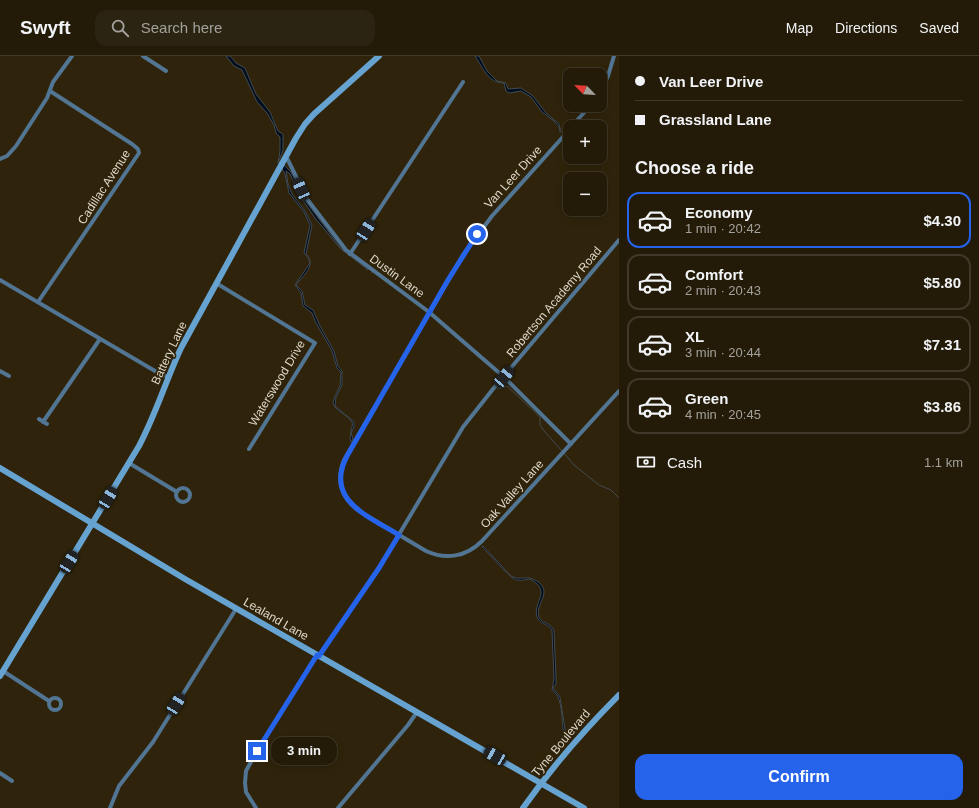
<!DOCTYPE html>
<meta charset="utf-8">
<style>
body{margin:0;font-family:Helvetica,sans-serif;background:#2b2412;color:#f1f3f6;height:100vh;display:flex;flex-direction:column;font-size:15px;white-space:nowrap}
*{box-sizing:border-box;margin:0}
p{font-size:13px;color:#a3a19c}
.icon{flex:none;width:22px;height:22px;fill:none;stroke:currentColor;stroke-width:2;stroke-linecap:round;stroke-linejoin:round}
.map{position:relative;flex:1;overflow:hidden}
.side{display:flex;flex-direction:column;background:#231b08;width:360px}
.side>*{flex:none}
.guide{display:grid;align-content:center;height:88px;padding:0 16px;background:#231b08}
.needle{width:26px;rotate:295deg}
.controls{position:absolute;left:563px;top:12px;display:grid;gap:8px}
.controls a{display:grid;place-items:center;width:44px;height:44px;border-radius:8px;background:#231b08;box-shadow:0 2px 10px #0003,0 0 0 1px #403929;font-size:20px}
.end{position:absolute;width:18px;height:18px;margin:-9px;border:5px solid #2563eb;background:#fff;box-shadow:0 0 0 2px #fff}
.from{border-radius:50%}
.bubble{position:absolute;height:28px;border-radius:12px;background:#231b08;box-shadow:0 2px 10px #0003,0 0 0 1px #403929;font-size:13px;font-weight:800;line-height:28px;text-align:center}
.car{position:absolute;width:12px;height:24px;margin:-12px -6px;border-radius:5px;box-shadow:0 0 3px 1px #0007;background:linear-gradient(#222 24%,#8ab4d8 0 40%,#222 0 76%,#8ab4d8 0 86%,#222 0)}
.guide b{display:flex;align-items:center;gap:14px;height:38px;font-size:15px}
.guide b+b{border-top:1px solid #403929}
.guide i{width:10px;height:10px;background:#f1f3f6}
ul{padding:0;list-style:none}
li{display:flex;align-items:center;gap:12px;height:56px;margin:0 8px 6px;padding:0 8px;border:2px solid #403929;border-radius:12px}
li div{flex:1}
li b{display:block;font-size:15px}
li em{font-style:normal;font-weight:800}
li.current{border-color:#2563eb}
li>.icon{width:36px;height:36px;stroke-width:1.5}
h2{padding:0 16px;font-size:18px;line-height:48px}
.pay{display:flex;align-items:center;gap:10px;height:44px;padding:0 16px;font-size:15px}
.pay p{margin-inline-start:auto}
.cta{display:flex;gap:8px;margin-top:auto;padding:8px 16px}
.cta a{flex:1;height:46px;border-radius:12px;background:#2563eb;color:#fff;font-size:16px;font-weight:800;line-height:46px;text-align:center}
header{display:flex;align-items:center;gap:24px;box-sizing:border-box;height:56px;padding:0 20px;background:#231b08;border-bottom:1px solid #403929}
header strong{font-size:19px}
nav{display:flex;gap:22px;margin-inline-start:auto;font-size:14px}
.search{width:280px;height:36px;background:#2b2412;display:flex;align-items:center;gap:10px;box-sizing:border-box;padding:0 14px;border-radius:12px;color:#a3a19c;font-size:15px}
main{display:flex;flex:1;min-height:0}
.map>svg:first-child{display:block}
.water{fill:#000d1d;stroke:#434a51}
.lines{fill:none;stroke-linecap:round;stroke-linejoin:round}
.stream{stroke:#434a51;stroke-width:1}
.street{stroke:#517592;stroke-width:4}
.secondary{stroke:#67a3d1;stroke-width:6}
.route{stroke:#2563eb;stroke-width:5}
.labels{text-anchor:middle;stroke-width:3.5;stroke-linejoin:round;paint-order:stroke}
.street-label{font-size:12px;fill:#dfd8c9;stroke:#2f240b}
</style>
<header>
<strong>Swyft</strong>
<div class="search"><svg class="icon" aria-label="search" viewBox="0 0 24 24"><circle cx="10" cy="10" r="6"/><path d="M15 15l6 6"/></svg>Search here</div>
<nav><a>Map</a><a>Directions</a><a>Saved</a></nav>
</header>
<main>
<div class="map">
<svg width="619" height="752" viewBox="0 0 619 752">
<rect width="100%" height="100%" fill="#2f240b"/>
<path class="water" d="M226 0H230L236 7 245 12 256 38 270 56 278 75 283 78V94L278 107 280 95V81L276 77 274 69 267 57 257 46 242 14 234 10Z
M475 0H479L487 15 497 25 506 27 508 33 521 32 533 40 546 57 559 68 561 76H560L559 71 554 65 542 56 531 41 521 35 509 37 506 35 504 27C488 27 483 12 475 0Z
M284 109 291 116 304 143 343 195 368 213V214L339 191 315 162 300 140 290 118 286 115 288 128 292 138 305 155 312 169 306 198C317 210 303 219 296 229L302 235 305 249 313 254 320 270 334 295 338 310 342 315V329L336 341 335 350 354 366V371L351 377 353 383 351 386C348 378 354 370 352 366 347 358 336 356 333 347L335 340 340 330 341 316 337 312 332 295 315 265 312 257 303 250 301 237 295 229 310 207 309 203 304 197 310 169 304 156 289 137 285 118 282 113Z
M483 490 511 520C518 524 522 521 529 522 536 523 544 529 544 536 544 544 536 551 539 561 542 568 551 566 554 575L556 621V628L553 632 560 641 567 686H565C562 675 563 645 556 638 555 636 553 635 552 634L554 623 552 575C550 568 542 569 538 563 530 547 554 536 530 523 526 523 522 525 517 524 511 524 489 497 482 491Z"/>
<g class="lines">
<path class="stream" d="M372 216V217
M497 332 499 333 507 330 540 361V369L545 376 562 395
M564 397 574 409 599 429 611 434 619 442"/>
<path class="street" d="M143 0 166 15
M600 37 608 20 614 0
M571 71 591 49
M570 73 492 160 463 199 344 404C336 424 341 442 359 455L426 495C446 504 466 501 482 485L619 335
M286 100 307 143 346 194 429 256 504 321 571 388
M0 103 7 100 16 90 47 42 53 26 72 0
M350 198 463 26
M0 224 155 315 168 321
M216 227 315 287 249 393
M38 246 139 97 138 93 132 88 50 35
M0 315 9 320
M39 363 47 368
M43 366 100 283
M129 407 177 436
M176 439a7 7 0 1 1 14 0a7 7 0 1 1-14 0Z
M319 600 379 512 463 371 493 333 619 184
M3 615 49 645
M49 648a6 6 0 1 1 12 0a6 6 0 1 1-12 0Z
M0 717 12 725
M110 752 119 730 153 686 236 553
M256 752 246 736 245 727 246 715 257 695 317 599
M338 752 408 669 417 656"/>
<path class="secondary" d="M0 412 185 523 584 752
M0 620 139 390C156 358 166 324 181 292L296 82 305 68 314 58 379 0
M523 752C552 711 584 674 619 639"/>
</g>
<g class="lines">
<path class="route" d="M257 695 317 599 319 600 379 512 399 479C368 460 324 444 347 400L448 224 477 178"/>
</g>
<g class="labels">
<g class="street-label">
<text transform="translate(513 121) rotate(-48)" y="4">Van Leer Drive</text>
<text transform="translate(104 131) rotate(-57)" y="4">Cadillac Avenue</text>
<text transform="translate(397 220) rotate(36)" y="4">Dustin Lane</text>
<text transform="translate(554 246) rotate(-50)" y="4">Robertson Academy Road</text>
<text transform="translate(169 297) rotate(-65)" y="4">Battery Lane</text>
<text transform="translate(277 327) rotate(-59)" y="4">Waterswood Drive</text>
<text transform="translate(512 438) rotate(-48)" y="4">Oak Valley Lane</text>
<text transform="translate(276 563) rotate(30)" y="4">Lealand Lane</text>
<text transform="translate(561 687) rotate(-50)" y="4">Tyne Boulevard</text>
</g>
</g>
</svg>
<div class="controls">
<a><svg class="needle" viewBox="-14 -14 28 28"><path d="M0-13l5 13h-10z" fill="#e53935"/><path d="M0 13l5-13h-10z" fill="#a3a19c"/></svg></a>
<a>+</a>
<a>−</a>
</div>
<i class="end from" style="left:477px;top:178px"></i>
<i class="end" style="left:257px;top:695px"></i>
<div class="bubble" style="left:271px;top:681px;width:66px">3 min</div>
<i class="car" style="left:301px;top:133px;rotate:336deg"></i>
<i class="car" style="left:366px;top:174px;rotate:33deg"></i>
<i class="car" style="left:504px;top:321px;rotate:40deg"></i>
<i class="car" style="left:108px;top:442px;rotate:31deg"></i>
<i class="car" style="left:69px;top:506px;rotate:32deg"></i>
<i class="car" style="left:176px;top:648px;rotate:32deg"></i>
<i class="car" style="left:495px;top:700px;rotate:300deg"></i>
</div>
<section class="side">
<div class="guide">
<b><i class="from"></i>Van Leer Drive</b>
<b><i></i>Grassland Lane</b>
</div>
<h2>Choose a ride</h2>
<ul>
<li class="current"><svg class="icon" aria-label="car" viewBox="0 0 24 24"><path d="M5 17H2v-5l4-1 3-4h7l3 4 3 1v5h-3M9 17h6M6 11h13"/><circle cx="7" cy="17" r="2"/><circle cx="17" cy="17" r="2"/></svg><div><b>Economy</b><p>1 min · 20:42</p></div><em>$4.30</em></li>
<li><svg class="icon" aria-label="car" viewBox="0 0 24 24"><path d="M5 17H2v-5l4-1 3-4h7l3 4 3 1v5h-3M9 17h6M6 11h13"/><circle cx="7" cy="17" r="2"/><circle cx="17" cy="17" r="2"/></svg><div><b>Comfort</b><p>2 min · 20:43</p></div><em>$5.80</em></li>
<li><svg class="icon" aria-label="car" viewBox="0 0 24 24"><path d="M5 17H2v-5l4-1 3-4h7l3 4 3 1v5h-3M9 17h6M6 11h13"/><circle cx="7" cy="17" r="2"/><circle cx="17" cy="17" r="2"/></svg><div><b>XL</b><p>3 min · 20:44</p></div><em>$7.31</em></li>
<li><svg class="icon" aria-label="car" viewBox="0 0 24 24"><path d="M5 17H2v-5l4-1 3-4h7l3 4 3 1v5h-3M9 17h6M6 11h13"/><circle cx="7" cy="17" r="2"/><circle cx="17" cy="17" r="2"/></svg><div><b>Green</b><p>4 min · 20:45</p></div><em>$3.86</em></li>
</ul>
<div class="pay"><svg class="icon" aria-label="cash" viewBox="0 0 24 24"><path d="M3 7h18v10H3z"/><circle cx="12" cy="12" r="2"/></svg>Cash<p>1.1 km</p></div>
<div class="cta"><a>Confirm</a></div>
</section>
</main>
